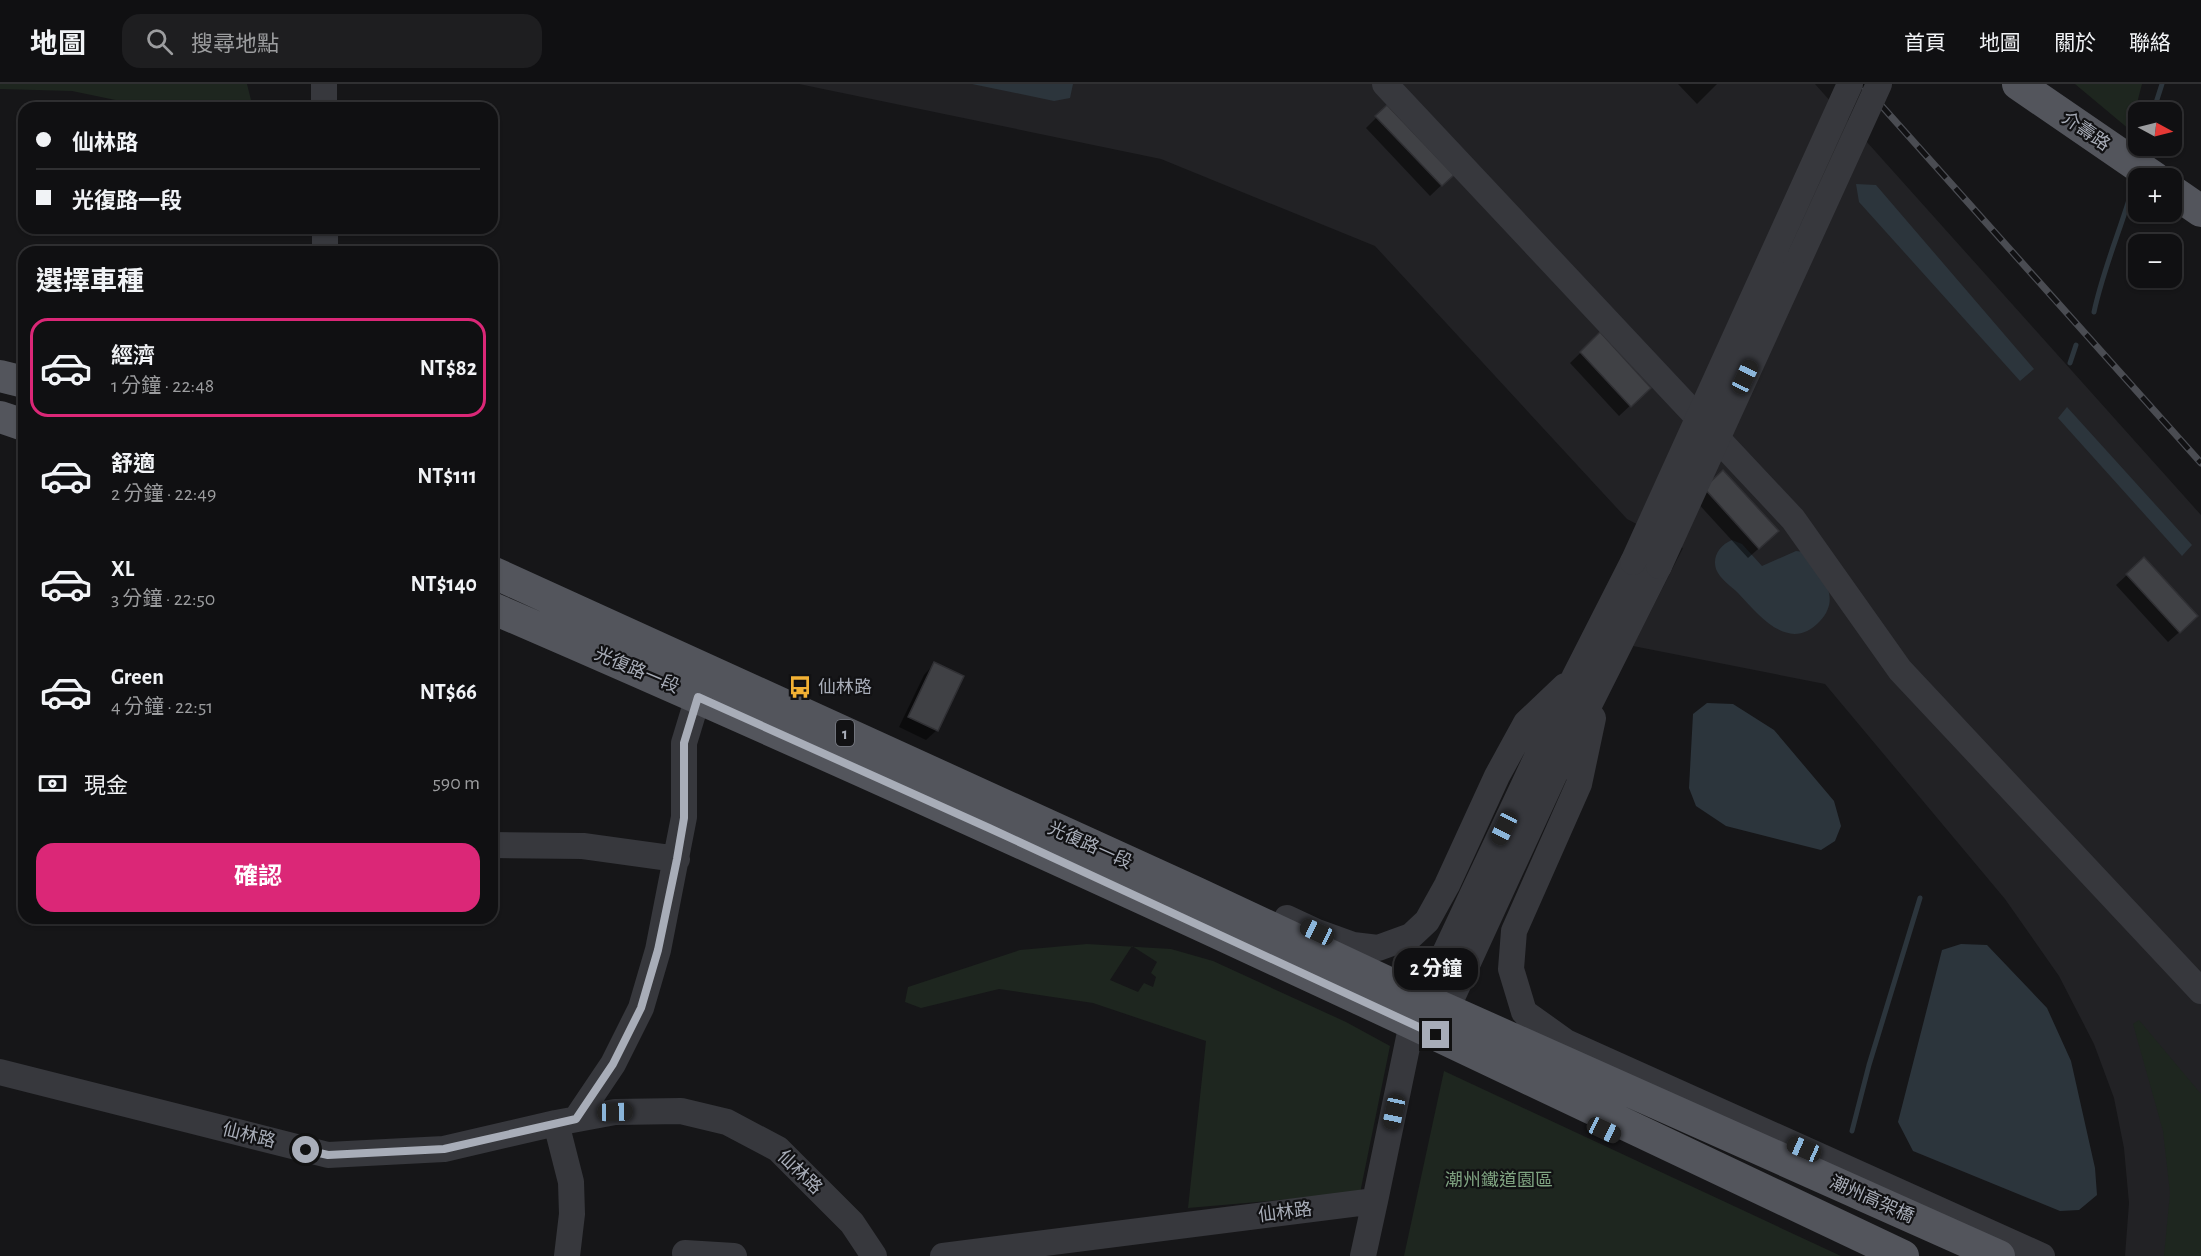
<!DOCTYPE html>
<html lang="zh-TW">
<meta charset="utf-8">
<style>
body{margin:0;font-family:"Alegreya Sans","Noto Sans TC",sans-serif;background:#1e1e20;color:#f1f3f6;height:100vh;display:flex;flex-direction:column;font-size:22px;white-space:nowrap}
*{box-sizing:border-box;margin:0}
p{font-size:20px;color:#9c9d9f}
.icon{flex:none;width:33px;height:33px;fill:none;stroke:currentColor;stroke-width:2;stroke-linecap:round;stroke-linejoin:round}
.map{position:relative;flex:1;overflow:hidden}
.side{position:absolute;left:18px;top:162px;width:480px;height:678px;display:flex;flex-direction:column;background:#101012;border-radius:18px;box-shadow:0 2px 4px #0004,0 0 0 2px #303032}
.side>*{flex:none}
.hud{position:absolute;left:18px;top:18px;width:480px;height:132px;border-radius:18px;box-shadow:0 2px 4px #0004,0 0 0 2px #303032;display:grid;align-content:center;height:132px;padding:0 18px;background:#101012}
.needle{width:39px;rotate:97deg}
.tools{position:absolute;left:2128px;top:18px;display:grid;gap:12px}
.tools a{display:grid;place-items:center;width:54px;height:54px;border-radius:12px;background:#101012;box-shadow:0 2px 4px #0004,0 0 0 2px #303032;font-size:30px}
.end{position:absolute;width:27px;height:27px;margin:-14px;border:8px solid #a8adb8;background:#111;box-shadow:0 0 0 3px #111}
.from{border-radius:50%}
.bubble{position:absolute;height:42px;border-radius:18px;background:#101012;box-shadow:0 2px 4px #0004,0 0 0 2px #303032;font-size:20px;font-weight:700;line-height:42px;text-align:center}
.car{position:absolute;width:18px;height:36px;margin:-18px -9px;border-radius:8px;box-shadow:0 0 4px 2px #0007;background:linear-gradient(#222 24%,#8ab4d8 0 40%,#222 0 76%,#8ab4d8 0 86%,#222 0)}
.hud b{display:flex;align-items:center;gap:21px;height:57px;font-size:22px}
.hud b+b{border-top:2px solid #303032}
.hud i{width:15px;height:15px;background:#f1f3f6}
ul{padding:0;list-style:none}
li{display:flex;align-items:center;gap:18px;height:99px;margin:0 12px 9px;padding:0 6px;border:3px solid transparent;border-radius:18px}
li div{flex:1}
li b{display:block;font-size:22px}
li em{font-style:normal;font-weight:700}
li.selected{border-color:#db2777}
li>.icon{width:54px;height:54px;stroke-width:1.5}
h2{padding:0 18px;font-size:27px;line-height:72px}
.pay{display:flex;align-items:center;gap:15px;height:66px;padding:0 18px;font-size:22px}
.pay p{margin-inline-start:auto}
.cta{display:flex;gap:12px;margin-top:auto;padding:12px 18px}
.cta a{flex:1;height:69px;border-radius:18px;background:#db2777;color:#fff;font-size:24px;font-weight:700;line-height:69px;text-align:center}
header{display:flex;align-items:center;gap:36px;box-sizing:border-box;height:84px;padding:0 30px;background:#101012;border-bottom:2px solid #303032}
header strong{font-size:28px}
nav{display:flex;gap:33px;margin-inline-start:auto;font-size:21px}
.search{width:420px;height:54px;background:#1e1e20;display:flex;align-items:center;gap:15px;box-sizing:border-box;padding:0 21px;border-radius:18px;color:#9c9d9f;font-size:22px}
.map>svg:first-child{display:block}
.built{fill:#222225}
.green{fill:#1e261f;fill-rule:evenodd}
.water{fill:#2c353c}
.shadow{fill:#0007}
.lines{fill:none;stroke-linecap:round;stroke-linejoin:round}
.stream{stroke:#2c353c;stroke-width:5}
.building{fill:#404145;stroke:#303034;stroke-width:1.5}
.minor{stroke:#37383d;stroke-width:26}
.major{stroke:#53555c;stroke-width:32}
.rail-casing{stroke:#4a4c52;stroke-width:7}
.rail{stroke:#111113;stroke-width:4.5;stroke-dasharray:14;stroke-linecap:butt}
.minor-bridge{stroke:#37383d;stroke-width:26}
.route{stroke:#a8adb8;stroke-width:8}
.labels{text-anchor:middle;stroke-width:4.5;stroke-linejoin:round;paint-order:stroke}
.shield{fill:#111113;stroke:#7b7e86;stroke-width:1.5}
.shield-label{font-size:16px;font-weight:bold;fill:#a8adb8}
.street-label{font-size:18px;fill:#a8adb8;stroke:#111113}
.poi-label{font-size:18px;fill:#a8adb8;stroke:#111113;text-anchor:start}
.park-label{font-size:18px;fill:#7fa381;stroke:#111113}
</style>
<header>
<strong>地圖</strong>
<div class="search"><svg class="icon" aria-label="search" viewBox="0 0 24 24"><circle cx="10" cy="10" r="6"/><path d="M15 15l6 6"/></svg>搜尋地點</div>
<nav><a>首頁</a><a>地圖</a><a>關於</a><a>聯絡</a></nav>
</header>
<div class="map">
<svg width="2201" height="1172" viewBox="0 0 2201 1172">
<rect width="100%" height="100%" fill="#161618"/>
<path class="built" d="M799 0H1815L2201 431V1172H2125L2129 1119 2124 1064 2114 1014 2094 960 2059 892 2005 815 1825 600 1633 562 1683 464 1627 435 1375 162 1161 75Z"/>
<path class="green" d="M0 0H247L253 24H154L72 7 0 5Z
M2075 0H2142L2130 46Z
M1087 860 1171 865 1213 877 1346 938 1390 962 1360 1109 1188 1124 1206 957 1093 919 999 905 921 924 905 918 908 903 1020 866ZM1132 862 1157 878 1151 889 1156 893 1153 903 1144 899 1138 908 1110 896Z
M2139 936 2201 1010V1172H2164L2170 1109 2163 1047 2133 940Z
M1444 987 1841 1172H1404Z"/>
<path class="water" d="M972 0H1073L1070 14 1054 17Z
M1856 100 1876 101 2034 285 2020 297 1859 118Z
M2067 323 2192 461 2182 472 2058 334Z
M1732 456 1742 460 1762 482 1796 467 1805 468C1820 490 1843 512 1820 537 1789 570 1760 532 1738 509 1732 503 1719 494 1716 485 1712 472 1720 461 1732 456Z
M1707 619 1733 620 1774 646 1834 717 1841 742 1835 757 1821 766 1726 742 1696 722 1689 704 1693 630Z
M1961 860 1987 861 2047 924 2071 977 2095 1084 2097 1111 2079 1126 2060 1127 1913 1067 1898 1038 1942 866Z"/>
<path class="shadow" d="M1678 0H1717L1697 20Z
M1387 23 1452 91 1430 112 1366 44Z
M1600 250 1649 304 1619 332 1570 279Z
M1705 405 1766 458 1748 474 1694 415Z
M2127 491 2185 543 2168 558 2116 501Z
M934 580 937 646 926 656 899 643 924 591Z"/>
<g class="lines">
<path class="stream" d="M2153 28 2162 0
M2094 228C2104 181 2124 138 2136 92
M2070 279 2076 261
M1852 1047 1869 981 1920 814"/>
</g>
<path class="building" d="M1387 21 1454 91 1442 102 1375 32Z
M1600 248 1651 304 1631 323 1580 268Z
M1723 386 1779 447 1759 465 1704 404Z
M2144 473 2198 532 2180 549 2126 490Z
M934 578 964 592 938 647 908 633Z"/>
<g class="lines">
<path class="minor" d="M324 0V24
M1385 0 1793 435 1900 586 2201 907
M325 144V168
M492 761 583 762 677 775
M1287 834 1317 848 1353 861 1378 864 1411 852 1427 837 1447 801 1497 692 1526 639 1565 602
M1524 928 1566 958 2042 1172
M1535 940 1524 928 1511 885 1514 847 1579 700 1593 634
M1439 942 1556 687 1659 482
M0 988 328 1071 444 1065 556 1039 615 1028 681 1027 727 1038 778 1065 852 1139 874 1172
M576 1035 613 980 641 924 658 866 684 733V659L698 613 705 598
M556 1039 571 1098 572 1130 567 1172
M685 1169 734 1172
M943 1172 1375 1117 1412 939 1574 594 1633 478
M1363 1172 1375 1117"/>
<path class="major" d="M2018 0 2155 94
M2172 107 2201 127
M0 292 24 298
M0 333 24 341
M492 488 1197 809 1423 915 1999 1172
M492 524C800 657 1105 796 1409 938 1574 1015 1738 1095 1903 1172"/>
<g class="rail-casing">
<path id="rail" d="M1862 0 2201 379"/>
</g>
<use href="#rail" class="rail"/>
<path class="minor-bridge" d="M1633 478 1850 0
M1659 482 1879 0"/>
</g>
<g class="lines">
<path class="route" d="M306 1066 328 1071 444 1065 576 1035 613 980 641 924 658 866 677 775 684 734V659L698 613 989 744 1436 951"/>
</g>
<defs>
<g id="bus-bare" transform="scale(1.8)"><path d="M-5-6H5V4H4V6H2V4H-2V6H-4V4H-5ZM-3.5-4V0h7V-4ZM-3.5 1.2v1.5H-2V1.2ZM2 1.2v1.5H3.5V1.2Z" fill="#f2b134" stroke="#111113" stroke-width="2.5" paint-order="stroke"/></g>
</defs>
<g fill-rule="evenodd">
<use href="#bus-bare" x="800" y="603"/>
</g>
<g class="labels">
<rect class="shield" x="836" y="636" width="18" height="26" rx="4.5"/>
<g class="shield-label">
<text x="845" y="655">1</text>
</g>
<g class="street-label">
<text transform="translate(2086 47) rotate(35)" y="6">介壽路</text>
<text transform="translate(637 586) rotate(23)" y="6">光復路一段</text>
<text transform="translate(1090 761) rotate(24)" y="6">光復路一段</text>
<text transform="translate(249 1051) rotate(14)" y="6">仙林路</text>
<text transform="translate(800 1088) rotate(44)" y="6">仙林路</text>
<text transform="translate(1872 1115) rotate(24)" y="6">潮州高架橋</text>
<text transform="translate(1285 1128) rotate(-7)" y="6">仙林路</text>
</g>
<g class="poi-label">
<text x="818" y="609">仙林路</text>
</g>
<g class="park-label">
<text x="1499" y="1102">潮州鐵道園區</text>
</g>
</g>
</svg>
<div class="tools">
<a><svg class="needle" viewBox="-14 -14 28 28"><path d="M0-13l5 13h-10z" fill="#e53935"/><path d="M0 13l5-13h-10z" fill="#9c9d9f"/></svg></a>
<a>+</a>
<a>−</a>
</div>
<i class="end from" style="left:306px;top:1066px"></i>
<i class="end" style="left:1436px;top:951px"></i>
<div class="bubble" style="left:1394px;top:864px;width:84px">2 分鐘</div>
<i class="car" style="left:1745px;top:293px;rotate:25deg"></i>
<i class="car" style="left:1504px;top:744px;rotate:206deg"></i>
<i class="car" style="left:1317px;top:848px;rotate:295deg"></i>
<i class="car" style="left:615px;top:1028px;rotate:89deg"></i>
<i class="car" style="left:1394px;top:1028px;rotate:192deg"></i>
<i class="car" style="left:1604px;top:1046px;rotate:115deg"></i>
<i class="car" style="left:1804px;top:1065px;rotate:294deg"></i>
<div class="hud">
<b><i class="from"></i>仙林路</b>
<b><i></i>光復路一段</b>
</div>
<section class="side">
<h2>選擇車種</h2>
<ul>
<li class="selected"><svg class="icon" aria-label="car" viewBox="0 0 24 24"><path d="M5 17H2v-5l4-1 3-4h7l3 4 3 1v5h-3M9 17h6M6 11h13"/><circle cx="7" cy="17" r="2"/><circle cx="17" cy="17" r="2"/></svg><div><b>經濟</b><p>1 分鐘 · 22:48</p></div><em>NT$82</em></li>
<li><svg class="icon" aria-label="car" viewBox="0 0 24 24"><path d="M5 17H2v-5l4-1 3-4h7l3 4 3 1v5h-3M9 17h6M6 11h13"/><circle cx="7" cy="17" r="2"/><circle cx="17" cy="17" r="2"/></svg><div><b>舒適</b><p>2 分鐘 · 22:49</p></div><em>NT$111</em></li>
<li><svg class="icon" aria-label="car" viewBox="0 0 24 24"><path d="M5 17H2v-5l4-1 3-4h7l3 4 3 1v5h-3M9 17h6M6 11h13"/><circle cx="7" cy="17" r="2"/><circle cx="17" cy="17" r="2"/></svg><div><b>XL</b><p>3 分鐘 · 22:50</p></div><em>NT$140</em></li>
<li><svg class="icon" aria-label="car" viewBox="0 0 24 24"><path d="M5 17H2v-5l4-1 3-4h7l3 4 3 1v5h-3M9 17h6M6 11h13"/><circle cx="7" cy="17" r="2"/><circle cx="17" cy="17" r="2"/></svg><div><b>Green</b><p>4 分鐘 · 22:51</p></div><em>NT$66</em></li>
</ul>
<div class="pay"><svg class="icon" aria-label="cash" viewBox="0 0 24 24"><path d="M3 7h18v10H3z"/><circle cx="12" cy="12" r="2"/></svg>現金<p>590 m</p></div>
<div class="cta"><a>確認</a></div>
</section>
</div>
